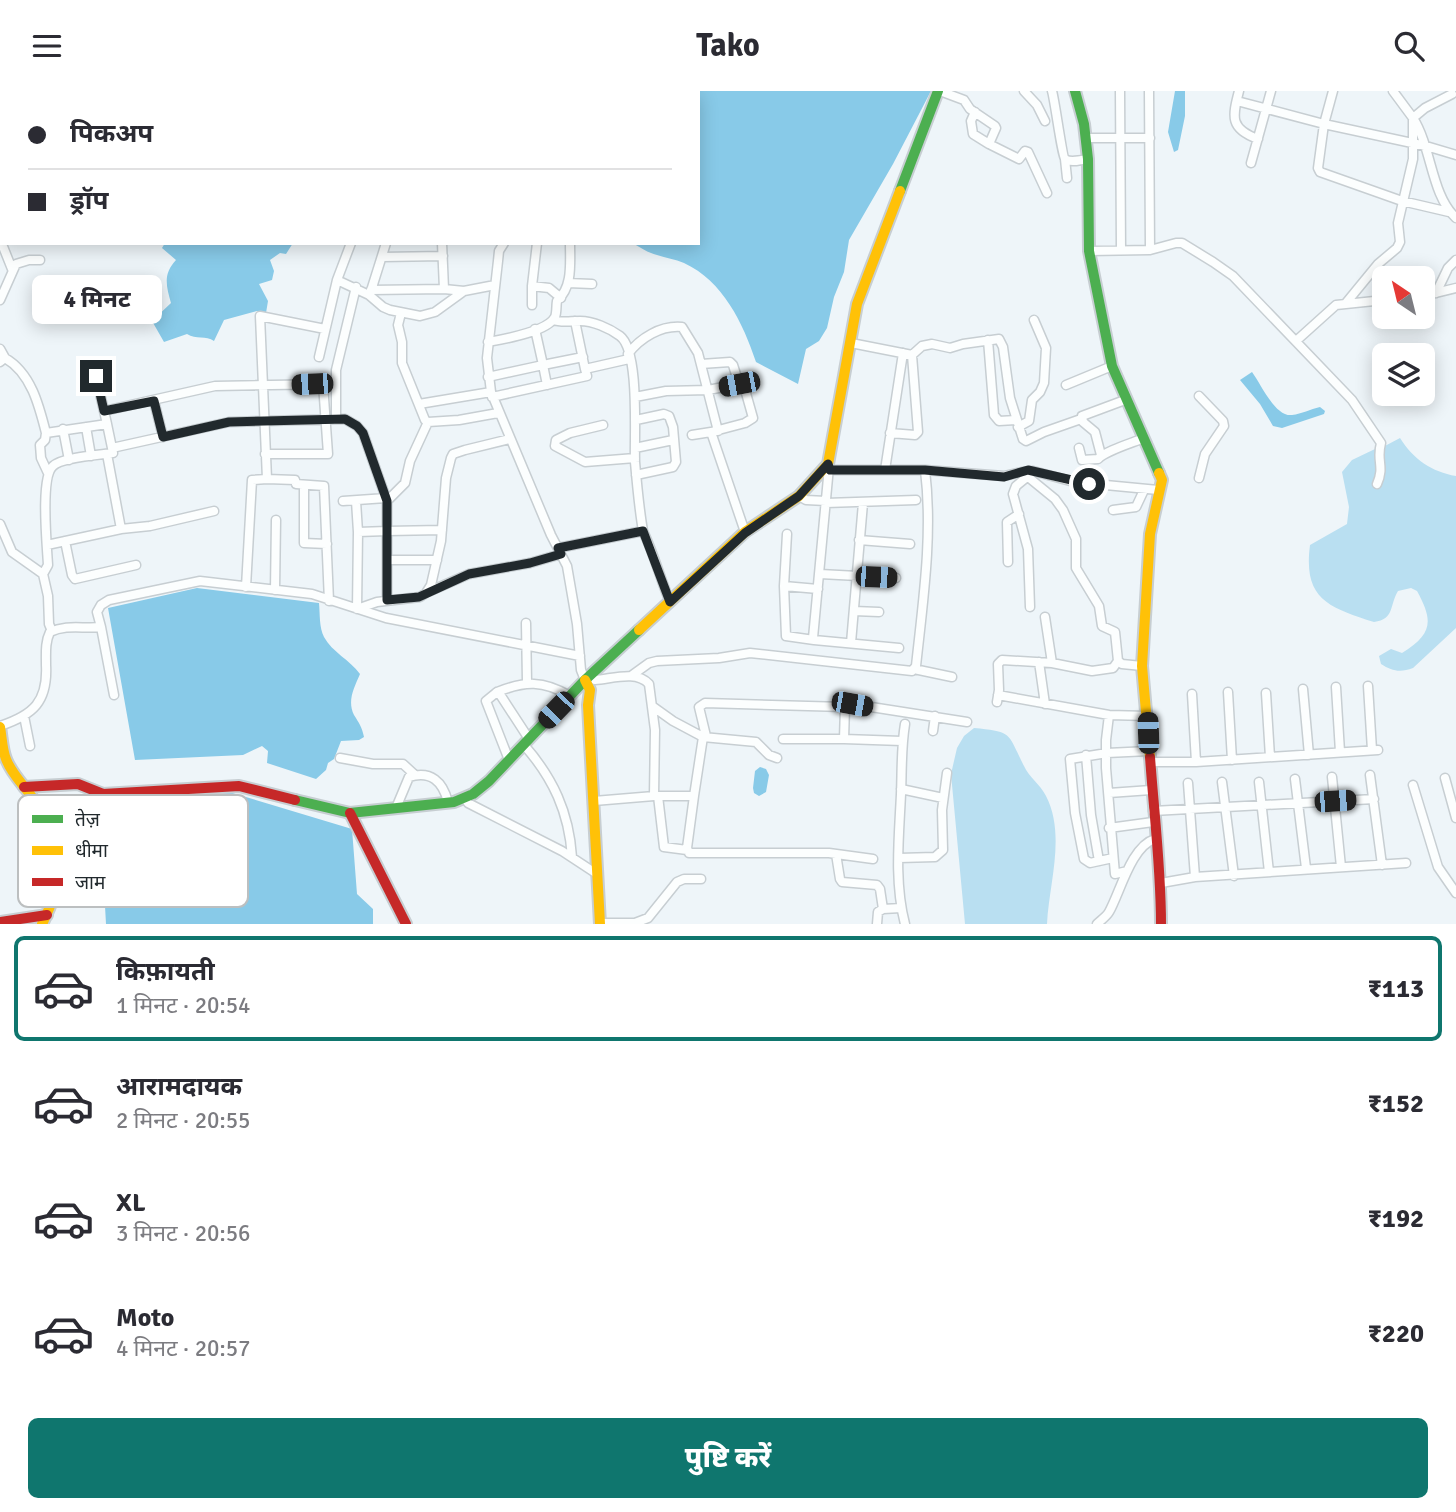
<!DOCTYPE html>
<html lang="hi">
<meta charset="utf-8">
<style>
body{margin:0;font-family:Signika,"Noto Sans Devanagari",sans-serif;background:#f7f7f7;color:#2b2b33;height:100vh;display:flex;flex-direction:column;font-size:26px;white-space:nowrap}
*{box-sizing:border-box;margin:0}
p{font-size:23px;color:#7c7c81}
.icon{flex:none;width:38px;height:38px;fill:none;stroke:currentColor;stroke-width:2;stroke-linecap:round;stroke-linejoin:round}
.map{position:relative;height:833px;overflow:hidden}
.side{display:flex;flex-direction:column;background:#fff;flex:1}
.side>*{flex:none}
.banner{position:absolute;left:0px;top:0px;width:700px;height:154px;box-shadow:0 4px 18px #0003;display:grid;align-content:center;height:154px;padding:0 28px;background:#fff}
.needle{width:46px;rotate:325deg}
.controls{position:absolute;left:1372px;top:175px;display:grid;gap:14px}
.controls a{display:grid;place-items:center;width:63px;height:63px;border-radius:10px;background:#fff;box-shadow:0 4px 18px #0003;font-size:35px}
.end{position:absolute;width:32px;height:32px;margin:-16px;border:9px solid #21292d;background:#fff;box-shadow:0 0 0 4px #fff}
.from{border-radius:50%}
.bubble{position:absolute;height:49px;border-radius:10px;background:#fff;box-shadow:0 4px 18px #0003;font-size:23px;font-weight:800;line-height:49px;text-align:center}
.car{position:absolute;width:21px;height:42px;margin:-21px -10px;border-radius:9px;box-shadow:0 0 5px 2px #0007;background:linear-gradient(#222 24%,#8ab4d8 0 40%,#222 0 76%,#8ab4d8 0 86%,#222 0)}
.banner b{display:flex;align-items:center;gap:24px;height:66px;font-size:26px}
.banner b+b{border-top:2px solid #e1e1e2}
.banner i{width:18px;height:18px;background:#2b2b33}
ul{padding:12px 0 0;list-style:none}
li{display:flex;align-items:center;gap:21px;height:105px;margin:0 14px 10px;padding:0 14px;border:4px solid transparent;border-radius:10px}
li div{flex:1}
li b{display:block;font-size:26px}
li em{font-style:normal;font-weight:800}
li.on{border-color:#0f766e}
li>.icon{width:63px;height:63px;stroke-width:1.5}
.cta{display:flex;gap:14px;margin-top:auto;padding:14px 28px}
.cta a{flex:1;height:80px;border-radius:10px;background:#0f766e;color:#fff;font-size:28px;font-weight:800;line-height:80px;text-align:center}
header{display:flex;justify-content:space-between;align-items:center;height:91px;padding:0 28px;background:#fff;font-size:32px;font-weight:800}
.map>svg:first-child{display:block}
.green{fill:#b9dff1}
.water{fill:#88cae8}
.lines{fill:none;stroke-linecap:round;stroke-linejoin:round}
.street-casing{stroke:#c7ced2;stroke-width:11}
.fast-casing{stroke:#c7ced2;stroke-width:14}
.slow-casing{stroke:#c7ced2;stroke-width:14}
.jam-casing{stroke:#c7ced2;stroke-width:14}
.street{stroke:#fcfefe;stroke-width:8}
.fast{stroke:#4caf50;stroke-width:10}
.slow{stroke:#ffc107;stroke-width:10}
.jam{stroke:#c62828;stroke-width:10}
.route{stroke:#21292d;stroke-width:9}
.key{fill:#fff;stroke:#bcbfc0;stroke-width:2}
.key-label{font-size:19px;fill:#21292d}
</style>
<header><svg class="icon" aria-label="menu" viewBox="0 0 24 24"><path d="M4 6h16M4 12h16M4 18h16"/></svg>Tako<svg class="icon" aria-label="search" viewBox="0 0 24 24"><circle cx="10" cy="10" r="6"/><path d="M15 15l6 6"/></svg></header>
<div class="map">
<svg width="1456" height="833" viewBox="0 0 1456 833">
<rect width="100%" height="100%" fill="#eef5f9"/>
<path class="green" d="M1400 347C1413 368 1432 381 1456 385V537L1413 577C1400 582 1392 580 1381 573L1379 565 1391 558 1402 562C1432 543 1434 531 1417 500L1411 497 1398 500C1389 515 1395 528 1374 531 1328 516 1303 508 1310 454L1347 433 1349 416 1342 381 1352 369 1375 358 1377 396 1381 394 1384 378 1383 356Z
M974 637C1014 641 1007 642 1024 675 1029 686 1040 693 1046 705 1066 744 1049 792 1047 833H965L951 683 957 657 964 645Z"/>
<path class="water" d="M667 0H931L893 73 849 149 844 181 834 206 827 237 819 250 806 258 798 293 756 271C743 232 723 190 684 172 675 168 666 167 657 164 648 162 640 156 632 152H698V2Z
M1175 0H1185V25L1178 59 1174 61 1168 41Z
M165 152H293L286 163 280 162 270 169 274 180 272 189 259 193 268 210 266 222 257 220 224 229 214 250C206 244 196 249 187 243L164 251 152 230 171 212C166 194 163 183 176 169L162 157Z
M1252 281C1261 293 1275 326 1292 324 1302 323 1310 318 1320 316L1325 320 1324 323 1282 337 1273 335 1260 313 1240 289Z
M197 497 319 512C320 522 319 537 324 546 332 561 350 569 360 583 354 597 347 610 354 624 359 632 362 636 364 646L359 649 341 650 334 668 328 672 326 679 316 688 267 672 268 660 262 655 243 664 135 669 108 517Z
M760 676 766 678 769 684 766 701 759 705 754 702 753 697 755 680Z
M229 701 352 738 357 803 373 818V833H106L104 797 114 796 113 776 99 772 98 763 105 760V714Z"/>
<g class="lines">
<g class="street-casing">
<path id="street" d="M20 0 23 2
M321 0 322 2
M354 0 355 2
M379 0V2
M480 0V2
M940 0 964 9 970 18 995 35 996 37 989 53 1019 68 1025 60 1028 61 1047 102
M1024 0 1037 14 1045 30
M1052 0C1055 10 1062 65 1065 68 1070 72 1082 69 1088 68
M1120 0 1121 159
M1149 0 1150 159
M1239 0C1232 26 1230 38 1258 48
M1333 0 1324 33 1318 77 1320 81 1402 110 1449 121
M406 2V0
M516 2V0
M580 2V0
M1452 3 1425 17 1413 27C1432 57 1431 104 1456 127
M1237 10 1324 33 1426 55 1456 64
M975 21 971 30 973 43 989 53
M1086 47H1150
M0 58 2 56
M1065 68 1067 87
M1251 72 1271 0
M0 128 2 126
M0 148 12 178
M442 152 444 198
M504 152 499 160 498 170 487 267 491 301 551 444 567 475 577 533 581 579 585 589
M537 152 532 195 549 197 561 207
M1089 160 1150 159 1176 152H1182L1213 171 1233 185 1352 309 1381 352C1376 370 1385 375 1377 393
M382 166 443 165
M337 189 369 204 383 216 390 219 420 225 435 221 464 200 495 194
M568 192 592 193
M532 195V214
M371 199 444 198 464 200
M1436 202 1448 177 1456 169
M370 203 386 152
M1423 205 1456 197
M0 209 16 173 29 169H40
M1346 212 1378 173 1397 157 1400 151 1398 132 1413 68V27L1393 0
M401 222 398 234 402 251V272L425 329 428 331 459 329 498 322
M553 229C562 232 570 230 580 230 593 230 609 237 620 245 640 260 634 346 635 371 637 394 639 417 643 440L558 457
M575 230 585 278
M535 238 543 274 583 266
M988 249 994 324 999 330 1016 329
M1296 250 1336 214 1384 209
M488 251C504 248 547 241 555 226 557 221 556 215 557 210 573 196 570 172 570 152
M851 252 912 264 918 341 915 344 890 342
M0 258 5 267 0 271
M628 263C640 247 661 234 682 236L698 262 718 340
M912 264 922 255 932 253 950 257 963 253 999 248 1003 256 1010 307 1023 348 1026 350 1044 341 1081 328
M319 266 337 189 351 152
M5 267C31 282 39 314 46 342L107 333 112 357 229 331 345 328 357 335 363 342 387 410
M701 273 730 271 733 274 739 293
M96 285 107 333
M488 286 543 274 547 294
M1066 294 1112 275
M492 306 587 285 585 278 629 268
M635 306 666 300 708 299 739 293 744 295 753 327 745 332 711 341
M154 310 163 346
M419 313 491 301
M104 320 215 295 336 293
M336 328V279L356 196
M428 331 410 370 405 392 387 410V440L358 441 357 518 377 511 420 506 426 502 431 494 441 450 446 387 451 367 453 363 465 359 510 348
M603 334 570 342 556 349 555 355 585 371 635 367
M86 336 91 365
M1018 336 1029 330 1032 309 1040 301 1044 292 1046 257 1034 229
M63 338 69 369
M46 342 45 349 40 354 41 367 48 382
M692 344 711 341 745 441
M635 357 673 349
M1079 357 1082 369 1098 368C1105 360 1132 352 1144 347
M107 363 121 438 150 435 214 420
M265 363H328L323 293
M1101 364 1095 341 1083 331 1082 325 1125 309
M829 376 813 547 814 549 899 557
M830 379H925L1004 385 1022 381 1055 408 1063 419 1076 448V477L1099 515 1102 535 1115 541 1118 570 1122 573 1142 575
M885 379 903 262
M1022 381 1033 380 1074 391 1158 399
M636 384 673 376 676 371 673 336 669 325 664 323 636 329
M1027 386 1016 395 1013 403 1028 458 1030 516
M1199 387 1205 363 1224 335 1223 330 1199 305
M267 388 295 389 296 393 324 395 329 510
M304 395V452L327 453
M799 405 806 409 826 410
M343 410 386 407
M356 410 358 441
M826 412 916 409
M1113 419 1136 416 1144 399
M0 433 12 461 43 483 48 505 49 533 52 540
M643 440C654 463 660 487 670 511
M787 443 784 495 786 545 814 549
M859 449 910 453
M65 450 72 484 75 488 136 474
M47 454 121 438
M387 469H437
M1008 471 1007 431 1019 423
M43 483 48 474C47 455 40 386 53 375 62 366 99 364 113 362L112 357
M820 483 896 487
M784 495 818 498
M246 496 252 389 267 388 260 225 325 238
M275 499 276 429
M428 501 469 483 530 472 561 463
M387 509V440L442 439
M854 520 879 521
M1045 526 1052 572 1092 580 1113 577 1118 570
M526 532 527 591
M101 536 114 604
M851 552 863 412
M1039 571 1045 613
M914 578 952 586
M631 585 649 572 657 570 719 567 750 562 912 580 916 575C923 510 933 443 925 379
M595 589C612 588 636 579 649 593L655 639 654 705
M1368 595 1372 659
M1336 596 1340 661
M1303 598 1309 664
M497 601C525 590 543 589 570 605
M1228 601 1232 669
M1266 602 1270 666
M1192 603 1196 671
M998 604 1109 624 1148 625
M997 611 999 599 998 573 1002 569 1052 572
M652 615 673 630 703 646
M845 616 852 613 967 631
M1109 624 1106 649V677L1115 783 1127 780
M24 625 30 655
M0 635C33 624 48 611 46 574 46 562 45 551 50 541 67 533 83 538 101 536L97 521 101 514 109 509 200 490 312 503 386 527 580 565
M933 640 935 625
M706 645 699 616 705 612 845 616 844 648H783
M844 648 902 650
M524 654C553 687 569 721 572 766
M1086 664 1091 724 1099 770
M340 667 373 673H403L415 684
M509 669 486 610 497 601 501 605 529 648
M1150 671H1196L1378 659
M1370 684 1382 774
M1332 686 1341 776
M1445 687 1456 727
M1295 688 1306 777
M1222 691 1234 785
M1259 691 1269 781
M1188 692 1195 786
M1413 694 1438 776 1456 802
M901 698 943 707
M1109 702 1151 699
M658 705 664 756 687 759
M694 705 703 646 756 651 769 664 777 667
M465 707 468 712 562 760 597 783
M594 710 654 705H694L687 757 689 762H829L873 768
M396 717 409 686C431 679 443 691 448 711
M1153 720 1374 708
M1109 737 1153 731
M836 763 840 788 842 791 877 794 880 798 883 818
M899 767 935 766 943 759 942 719 947 682
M1113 767 1090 772 1084 768 1075 722 1070 668 1107 662 1149 660
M1161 792 1195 786 1406 772
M600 832H635L648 827 677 791 684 788H701
M877 833 878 821 883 818 901 817
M905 833C894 791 899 746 901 703 902 680 901 657 905 633
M1097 833C1101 829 1106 826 1109 821 1120 802 1131 755 1155 748"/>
</g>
<g class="fast-casing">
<path id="fast" d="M1075 0 1084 33 1088 68 1089 160 1112 275 1159 382
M900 100 938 0
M295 709 350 722 454 711 473 703 489 690 585 589 639 539"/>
</g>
<g class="slow-casing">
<path id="slow" d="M639 539 745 441 799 405 828 373 857 213 900 100
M585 589 590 599 588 614 600 833
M0 636C2 647 2 658 6 668 12 684 25 695 34 709 60 750 65 790 42 833
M1150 666 1142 575 1150 443 1162 389 1159 382"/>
</g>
<g class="jam-casing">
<path id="jam" d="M1150 666C1154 722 1161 777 1161 833
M24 696 78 693 103 703 239 695 295 709
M350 722 406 833
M0 831 47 824"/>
</g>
<use href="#street" class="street"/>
<use href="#fast" class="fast"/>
<use href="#slow" class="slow"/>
<use href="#jam" class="jam"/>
</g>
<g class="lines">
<path class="route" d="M96 285 104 320 154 310 163 346 229 331 345 328 357 335 363 342 387 410V509L419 506 469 483 530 472 561 463 558 457 643 440 670 511 745 442 799 405 828 373 830 379H925L1004 386 1028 379 1089 393"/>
</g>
<rect x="18" y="704" width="230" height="112" rx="10" class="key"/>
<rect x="32" y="724" width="31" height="8" fill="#4caf50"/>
<rect x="32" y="755" width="31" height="9" fill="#ffc107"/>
<rect x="32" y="787" width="31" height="8" fill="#c62828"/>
<g class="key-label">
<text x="75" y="735">तेज़</text>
<text x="75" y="766">धीमा</text>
<text x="75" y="798">जाम</text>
</g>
</svg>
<div class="controls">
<a><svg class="needle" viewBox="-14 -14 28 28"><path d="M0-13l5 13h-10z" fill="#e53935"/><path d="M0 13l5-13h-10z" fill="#7c7c81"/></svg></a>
<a><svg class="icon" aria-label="layers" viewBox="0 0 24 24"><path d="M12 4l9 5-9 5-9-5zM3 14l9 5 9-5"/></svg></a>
</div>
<i class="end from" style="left:1089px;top:393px"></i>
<i class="end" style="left:96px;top:285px"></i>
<div class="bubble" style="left:32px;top:184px;width:130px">4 मिनट</div>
<i class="car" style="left:312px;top:293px;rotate:268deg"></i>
<i class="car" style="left:739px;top:293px;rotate:259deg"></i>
<i class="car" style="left:876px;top:486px;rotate:92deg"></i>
<i class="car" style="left:852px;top:613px;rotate:100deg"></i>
<i class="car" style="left:556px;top:619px;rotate:224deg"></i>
<i class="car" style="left:1148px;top:642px;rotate:358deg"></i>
<i class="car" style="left:1335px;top:710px;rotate:86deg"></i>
<div class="banner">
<b><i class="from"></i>पिकअप</b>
<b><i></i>ड्रॉप</b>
</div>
</div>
<section class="side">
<ul>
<li class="on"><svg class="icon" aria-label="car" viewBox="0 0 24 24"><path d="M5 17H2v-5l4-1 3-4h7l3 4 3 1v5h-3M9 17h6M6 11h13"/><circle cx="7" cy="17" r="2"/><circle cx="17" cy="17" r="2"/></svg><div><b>किफ़ायती</b><p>1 मिनट · 20:54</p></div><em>₹113</em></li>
<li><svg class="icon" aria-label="car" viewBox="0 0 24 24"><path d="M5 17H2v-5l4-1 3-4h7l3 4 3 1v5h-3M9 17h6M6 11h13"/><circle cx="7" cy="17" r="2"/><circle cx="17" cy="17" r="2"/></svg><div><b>आरामदायक</b><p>2 मिनट · 20:55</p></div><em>₹152</em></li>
<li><svg class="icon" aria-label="car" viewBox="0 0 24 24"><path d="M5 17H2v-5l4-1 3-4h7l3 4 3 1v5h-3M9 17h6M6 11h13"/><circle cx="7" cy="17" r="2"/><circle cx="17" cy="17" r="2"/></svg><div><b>XL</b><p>3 मिनट · 20:56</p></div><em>₹192</em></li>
<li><svg class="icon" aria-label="car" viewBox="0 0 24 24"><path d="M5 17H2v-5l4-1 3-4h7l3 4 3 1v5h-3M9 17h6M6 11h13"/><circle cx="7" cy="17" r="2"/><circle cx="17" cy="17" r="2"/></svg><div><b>Moto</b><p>4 मिनट · 20:57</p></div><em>₹220</em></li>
</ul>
<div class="cta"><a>पुष्टि करें</a></div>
</section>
